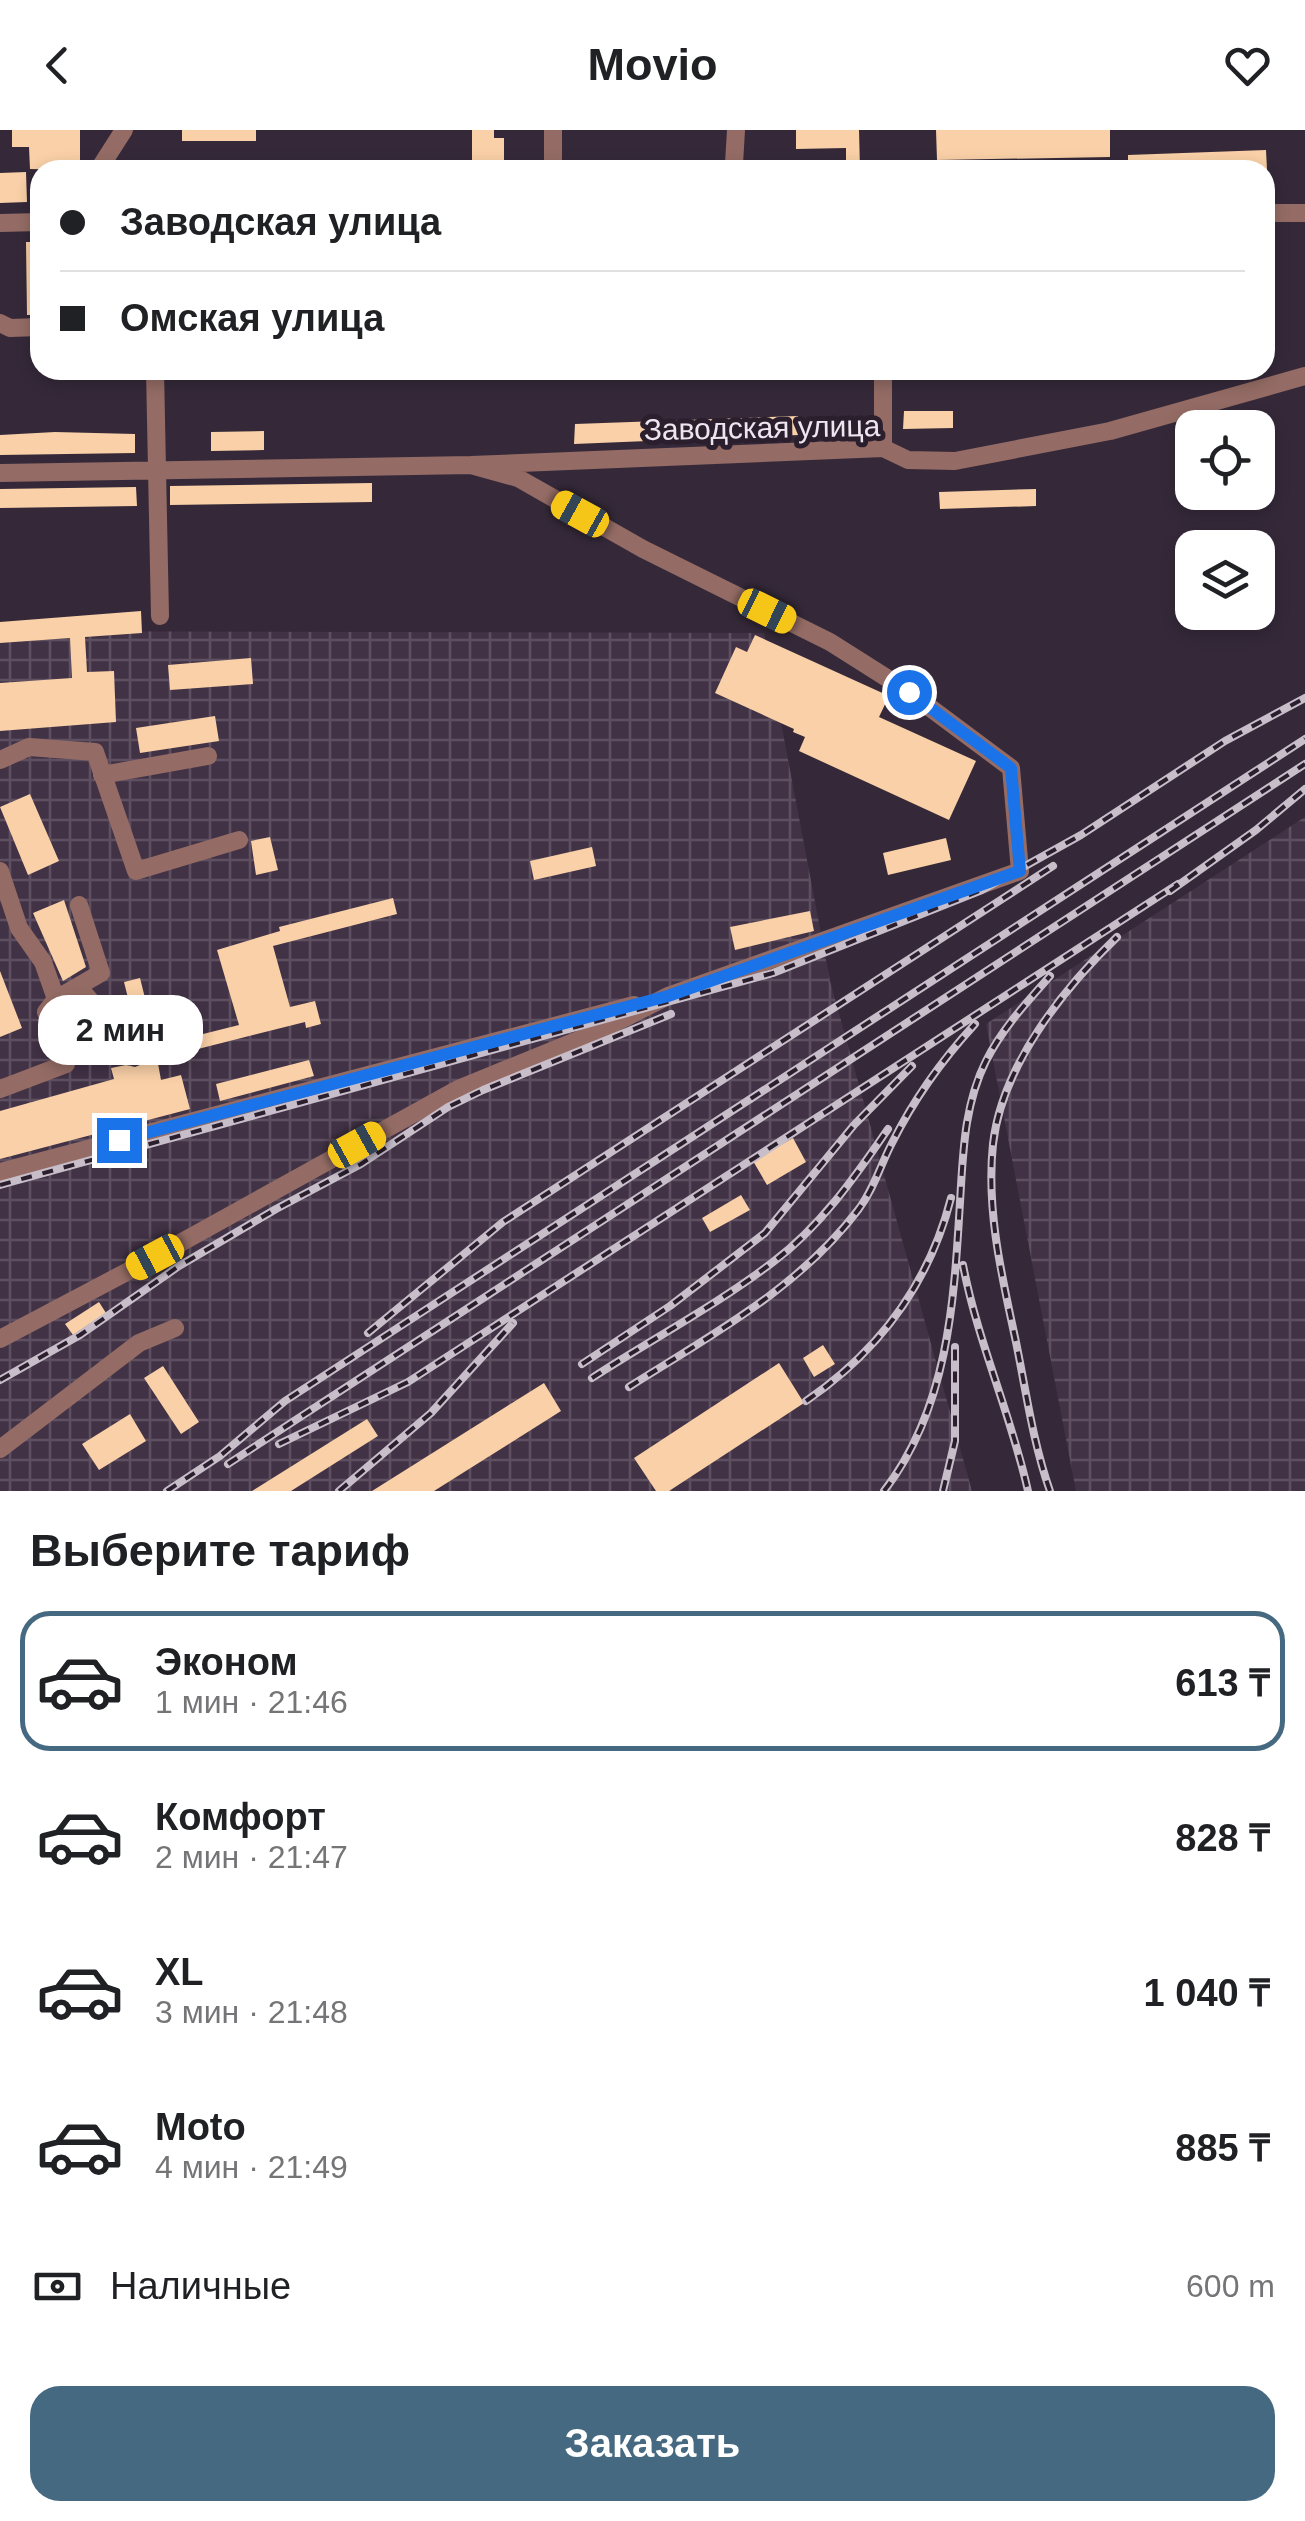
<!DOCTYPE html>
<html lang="ru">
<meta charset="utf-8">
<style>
body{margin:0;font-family:Helvetica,sans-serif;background:#f2f2f2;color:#202124;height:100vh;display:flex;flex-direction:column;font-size:38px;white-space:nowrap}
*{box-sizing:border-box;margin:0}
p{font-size:32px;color:#757577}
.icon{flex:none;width:55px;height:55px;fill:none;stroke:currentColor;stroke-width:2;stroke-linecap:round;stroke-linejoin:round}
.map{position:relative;height:1361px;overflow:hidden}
.drawer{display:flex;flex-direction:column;background:#fff;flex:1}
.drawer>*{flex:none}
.hud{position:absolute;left:30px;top:30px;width:1245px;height:220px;border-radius:30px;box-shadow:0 5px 15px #0003;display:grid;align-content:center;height:220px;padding:0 30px;background:#fff}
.buttons{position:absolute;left:1175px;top:280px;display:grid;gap:20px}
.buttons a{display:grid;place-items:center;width:100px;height:100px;border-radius:20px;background:#fff;box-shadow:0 5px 15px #0003;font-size:50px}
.end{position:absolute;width:45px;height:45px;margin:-22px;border:12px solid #1a73e8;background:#fff;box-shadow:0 0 0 5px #fff}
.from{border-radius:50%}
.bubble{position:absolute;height:70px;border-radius:30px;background:#fff;box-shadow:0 5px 15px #0003;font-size:32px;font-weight:700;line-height:70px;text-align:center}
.car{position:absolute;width:30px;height:60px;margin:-30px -15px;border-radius:12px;box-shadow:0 0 8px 2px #0007;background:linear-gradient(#f5c518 24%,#345 0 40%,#f5c518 0 76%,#345 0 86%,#f5c518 0)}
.hud b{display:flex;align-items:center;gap:35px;height:95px;font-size:38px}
.hud b+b{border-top:2px solid #e0e0e0}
.hud i{width:25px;height:25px;background:#202124}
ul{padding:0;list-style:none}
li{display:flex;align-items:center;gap:30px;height:140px;margin:0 20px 15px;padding:0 10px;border:5px solid transparent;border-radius:30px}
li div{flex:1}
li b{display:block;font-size:38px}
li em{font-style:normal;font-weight:700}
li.selected{border-color:#466982}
li>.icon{width:90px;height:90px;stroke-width:1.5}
h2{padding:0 30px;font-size:45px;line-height:120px}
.pay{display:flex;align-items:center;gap:25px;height:110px;padding:0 30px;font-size:38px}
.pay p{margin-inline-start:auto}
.cta{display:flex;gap:20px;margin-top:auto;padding:20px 30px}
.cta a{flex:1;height:115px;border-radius:30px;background:#466982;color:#fff;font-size:40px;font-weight:700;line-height:115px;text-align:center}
header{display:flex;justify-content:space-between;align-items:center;height:130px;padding:0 30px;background:#fff;font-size:45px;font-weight:700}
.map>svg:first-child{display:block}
.industrial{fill:url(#industrial-grid)}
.building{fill:#f9d0a7}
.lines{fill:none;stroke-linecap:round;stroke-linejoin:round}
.minor{stroke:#946c65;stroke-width:18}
.rail-casing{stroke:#c7beca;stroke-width:8}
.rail{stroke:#2b1f2e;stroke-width:4;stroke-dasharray:11;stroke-linecap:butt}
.route{stroke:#1a73e8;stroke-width:12}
.labels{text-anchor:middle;stroke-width:10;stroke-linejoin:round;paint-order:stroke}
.street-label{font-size:30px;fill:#ede5f0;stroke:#2b1f2e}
</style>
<header><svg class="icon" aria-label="back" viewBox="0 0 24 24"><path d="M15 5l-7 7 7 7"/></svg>Movio<svg class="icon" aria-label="heart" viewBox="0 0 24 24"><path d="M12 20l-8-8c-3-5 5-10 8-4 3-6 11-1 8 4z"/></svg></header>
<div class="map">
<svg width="1305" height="1361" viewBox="0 0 1305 1361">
<defs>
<pattern id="industrial-grid" width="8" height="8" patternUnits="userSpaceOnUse" patternTransform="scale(2.5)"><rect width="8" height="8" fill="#423246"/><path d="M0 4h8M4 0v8" fill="none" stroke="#5e5061"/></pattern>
</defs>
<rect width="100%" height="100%" fill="#352939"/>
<path class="industrial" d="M0 501 764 503 830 851 972 1361H0Z
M1305 687V1361H1076L986 894Z"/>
<path class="building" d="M12 0H80V40L30 39 29 17H12Z
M182 0H256V11H182Z
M472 0H494V8H504V33L472 34Z
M796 0H859L860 40H846V18L796 19Z
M936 0H1110V27L937 30Z
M1266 20 1267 40H1128V25Z
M26 42 27 72 0 73V43Z
M26 112H40V185H27Z
M904 281H953V298L903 299Z
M798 286V305L574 314 575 294Z
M264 301V320L211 321V302Z
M55 302 135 304V323L0 325V305Z
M372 353V372L170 375V356Z
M136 357 137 376 0 378V359Z
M1036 359V376L940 379 939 362Z
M141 481 142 503 85 507 87 542 114 541 116 592 0 601V553L72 548 70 508 0 513V492Z
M755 505 889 566 879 587 976 631 949 690 799 621 805 607 793 602 794 599 715 563 736 517 747 522Z
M251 528 253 554 170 560 168 535Z
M215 586 219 611 140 623 136 598Z
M30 664 59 731 28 745 0 677Z
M270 707 278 740 256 745 251 711Z
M946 708 951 730 888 745 883 723Z
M592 717 596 736 534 750 530 731Z
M393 768 397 784 273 816 290 877 315 871 321 894 306 898 305 892 198 919 195 906 239 895 217 820 280 801 279 797Z
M64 770 86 837 63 851 33 783Z
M810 781 814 801 735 820 730 797Z
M0 841 22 898 0 907Z
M140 848 150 888 134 892 124 852Z
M157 928 161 950 181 945 190 979 0 1029V981L114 949 111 938 126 935 135 937Z
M309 930 314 946 220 971 216 954Z
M793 1008 806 1032 767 1055 753 1031Z
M741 1065 750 1080 710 1102 702 1088Z
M99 1172 106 1183 73 1205 65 1194Z
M823 1215 835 1234 814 1247 803 1228Z
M779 1233 804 1273 669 1361H656L634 1328Z
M163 1236 199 1292 181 1304 144 1248Z
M544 1253 561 1281 434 1361H372Z
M130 1284 146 1311 99 1340 82 1314Z
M367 1289 378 1306 291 1361H252Z"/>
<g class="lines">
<path class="minor" d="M553 0V40
M734 34 736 0
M99 39 124 0
M1265 83H1305
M0 93 40 92
M0 193 10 198 40 197
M155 240 160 486
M883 318V240
M0 343 471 335 883 318 908 330 955 331 1110 301 1305 246
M0 630 29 617 95 622 136 741 239 710
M102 645 208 626
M0 741 19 798 43 832 56 869 101 843 79 775
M78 857C99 878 114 902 134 925L181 901
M0 959 66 934 46 882 56 869
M0 1042 634 875
M0 1209 155 1127 458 959 593 904 668 866 1020 741 1011 638 909 562 830 512 643 419 518 348 471 335
M0 1319 139 1213 175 1198"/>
<g class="rail-casing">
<path id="rail" d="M1170 761 1256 700 1305 659
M0 1055 773 843 982 760 1081 705 1225 611 1305 568
M963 1135C978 1213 1011 1284 1028 1361
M368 1203 503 1092 1053 736
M582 1234 670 1176 765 1103 854 995 912 936
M592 1248C652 1209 717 1175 773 1132 820 1097 855 1047 888 999
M0 1250 80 1205 179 1136 276 1079 361 1034 448 977 483 960 671 884
M629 1257C711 1205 798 1159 858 1080 874 1059 880 1036 892 1013 914 969 942 930 975 894
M806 1271C879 1221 929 1154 951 1068
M279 1314 408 1252 1178 754
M228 1334 1305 634
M167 1361 220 1326 285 1271 1305 609
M339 1361 431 1283 513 1193
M884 1361C948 1278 954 1173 960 1072 963 1024 964 975 986 931 1002 899 1026 873 1050 846
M943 1361 955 1311V1217
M1050 1361C1033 1313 1026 1261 1016 1212 1002 1147 986 1080 993 1014 1002 936 1062 860 1117 807"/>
</g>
<use href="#rail" class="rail"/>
</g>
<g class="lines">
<path class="route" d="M119 1010 668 866 1020 741 1011 638 909 562"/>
</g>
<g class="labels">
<g class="street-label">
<text transform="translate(762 298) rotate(-1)" y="10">Заводская улица</text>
</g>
</g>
</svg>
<div class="buttons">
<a><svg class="icon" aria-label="locate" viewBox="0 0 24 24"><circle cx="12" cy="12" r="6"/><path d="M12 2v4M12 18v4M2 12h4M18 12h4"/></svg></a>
<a><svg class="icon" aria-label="layers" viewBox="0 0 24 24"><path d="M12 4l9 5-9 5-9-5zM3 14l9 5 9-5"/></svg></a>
</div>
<i class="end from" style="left:909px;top:562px"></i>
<i class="end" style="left:119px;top:1010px"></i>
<div class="bubble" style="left:38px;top:865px;width:165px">2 мин</div>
<i class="car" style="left:580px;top:384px;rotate:299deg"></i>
<i class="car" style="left:767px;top:481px;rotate:116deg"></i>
<i class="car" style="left:357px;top:1015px;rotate:61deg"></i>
<i class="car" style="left:155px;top:1127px;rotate:242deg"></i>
<div class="hud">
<b><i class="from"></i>Заводская улица</b>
<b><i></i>Омская улица</b>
</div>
</div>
<section class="drawer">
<h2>Выберите тариф</h2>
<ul>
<li class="selected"><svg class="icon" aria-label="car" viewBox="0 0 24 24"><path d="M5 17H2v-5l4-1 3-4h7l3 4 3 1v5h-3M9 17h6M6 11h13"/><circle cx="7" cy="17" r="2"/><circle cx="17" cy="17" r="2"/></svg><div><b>Эконом</b><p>1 мин · 21:46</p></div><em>613 ₸</em></li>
<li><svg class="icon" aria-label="car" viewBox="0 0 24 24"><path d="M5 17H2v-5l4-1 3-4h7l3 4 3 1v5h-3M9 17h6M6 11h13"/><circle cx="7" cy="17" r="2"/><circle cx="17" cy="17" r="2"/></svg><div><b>Комфорт</b><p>2 мин · 21:47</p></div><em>828 ₸</em></li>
<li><svg class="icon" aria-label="car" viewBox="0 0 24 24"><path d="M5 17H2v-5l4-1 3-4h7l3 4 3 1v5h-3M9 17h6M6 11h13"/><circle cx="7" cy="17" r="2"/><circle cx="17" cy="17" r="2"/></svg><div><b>XL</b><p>3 мин · 21:48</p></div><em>1 040 ₸</em></li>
<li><svg class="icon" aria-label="car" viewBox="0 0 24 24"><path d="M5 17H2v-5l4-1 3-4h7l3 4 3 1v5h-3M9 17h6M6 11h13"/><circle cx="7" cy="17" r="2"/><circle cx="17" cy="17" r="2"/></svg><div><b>Moto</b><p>4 мин · 21:49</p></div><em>885 ₸</em></li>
</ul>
<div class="pay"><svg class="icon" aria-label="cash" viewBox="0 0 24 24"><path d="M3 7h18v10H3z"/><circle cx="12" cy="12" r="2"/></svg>Наличные<p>600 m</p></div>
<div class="cta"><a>Заказать</a></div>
</section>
